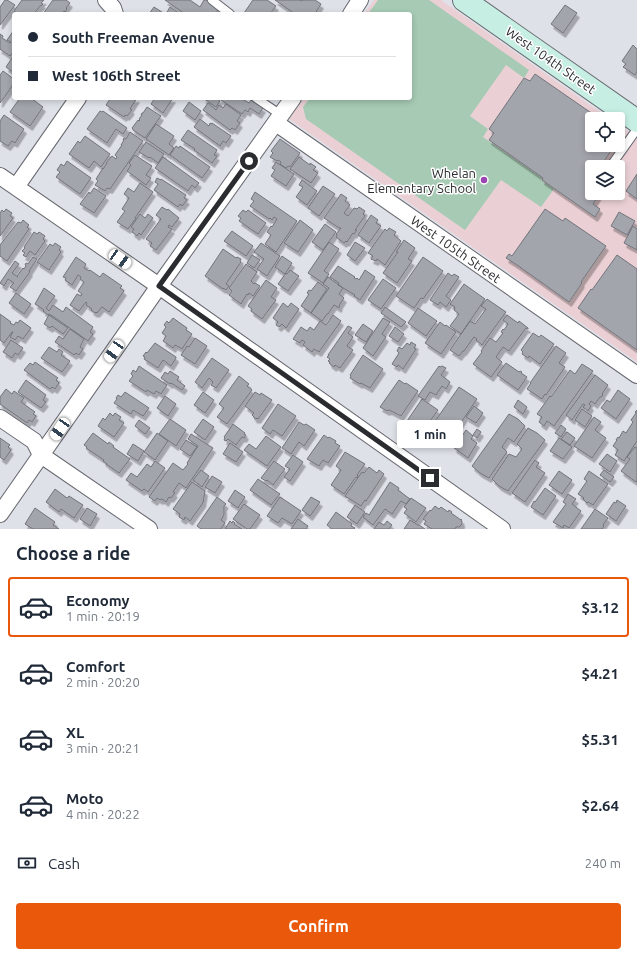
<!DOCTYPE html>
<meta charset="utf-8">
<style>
body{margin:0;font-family:Ubuntu,sans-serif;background:#f2f2f3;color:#1f2937;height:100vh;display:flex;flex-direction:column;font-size:15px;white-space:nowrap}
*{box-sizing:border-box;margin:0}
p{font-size:13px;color:#747a83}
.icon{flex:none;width:22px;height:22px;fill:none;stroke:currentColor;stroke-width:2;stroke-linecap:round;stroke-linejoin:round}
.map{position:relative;height:529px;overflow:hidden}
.sheet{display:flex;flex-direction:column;background:#fff;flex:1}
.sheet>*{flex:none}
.top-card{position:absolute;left:12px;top:12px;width:400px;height:88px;border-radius:4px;box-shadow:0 2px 6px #0003;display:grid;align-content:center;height:88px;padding:0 16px;background:#fff}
.fabs{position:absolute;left:585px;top:112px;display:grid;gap:8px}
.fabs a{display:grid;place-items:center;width:40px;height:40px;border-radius:4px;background:#fff;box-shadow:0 2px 6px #0003;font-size:20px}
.end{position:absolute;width:18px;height:18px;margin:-9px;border:5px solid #2b2c2f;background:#fff;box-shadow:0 0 0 2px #fff}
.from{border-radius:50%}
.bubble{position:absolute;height:28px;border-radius:4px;background:#fff;box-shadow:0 2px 6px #0003;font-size:13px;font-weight:700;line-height:28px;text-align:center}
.car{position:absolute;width:12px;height:24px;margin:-12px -6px;border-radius:5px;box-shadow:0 0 3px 1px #0007;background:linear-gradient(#fff 24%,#345 0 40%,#fff 0 76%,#345 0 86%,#fff 0)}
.top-card b{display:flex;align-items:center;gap:14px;height:38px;font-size:15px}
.top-card b+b{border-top:1px solid #e0e1e3}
.top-card i{width:10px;height:10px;background:#1f2937}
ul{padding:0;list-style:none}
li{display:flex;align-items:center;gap:12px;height:60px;margin:0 8px 6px;padding:0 8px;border:2px solid transparent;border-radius:4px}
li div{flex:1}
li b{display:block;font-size:15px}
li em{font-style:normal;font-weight:700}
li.on{border-color:#ea580c}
li>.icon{width:36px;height:36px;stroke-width:1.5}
h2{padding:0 16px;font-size:18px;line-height:48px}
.pay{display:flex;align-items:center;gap:10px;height:44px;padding:0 16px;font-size:15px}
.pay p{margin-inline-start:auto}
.primary-button{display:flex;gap:8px;margin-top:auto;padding:8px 16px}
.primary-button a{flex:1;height:46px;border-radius:4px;background:#ea580c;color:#fff;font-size:16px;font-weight:700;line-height:46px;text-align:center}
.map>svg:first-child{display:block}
.education{fill:#ead0d5;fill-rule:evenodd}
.green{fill:#a6cab3}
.building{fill:#a3a5ac;stroke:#72747b;filter:url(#shadow)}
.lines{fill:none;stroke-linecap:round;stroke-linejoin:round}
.lane-casing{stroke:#67686f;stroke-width:10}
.street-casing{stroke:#67686f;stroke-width:18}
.secondary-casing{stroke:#67686f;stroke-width:24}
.lane{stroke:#fff;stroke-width:8}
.street{stroke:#fff;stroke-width:16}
.secondary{stroke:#c6eee2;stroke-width:22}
.route{stroke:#2b2c2f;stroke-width:5}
.poi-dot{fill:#9b45b2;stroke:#fff;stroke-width:1.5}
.labels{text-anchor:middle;stroke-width:3;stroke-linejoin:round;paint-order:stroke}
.street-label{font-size:13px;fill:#2b2c2f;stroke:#fff}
.poi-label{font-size:13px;fill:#2b2c2f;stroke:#fff;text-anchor:end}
</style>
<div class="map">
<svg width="637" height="529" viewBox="0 0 637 529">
<defs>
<filter id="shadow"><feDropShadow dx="2.5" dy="4.5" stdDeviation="0" flood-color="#0004"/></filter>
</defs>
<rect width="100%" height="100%" fill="#dfe1e9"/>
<path class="education" d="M374 0H441L610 119H592V145H618V124L637 138V362L289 119 304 98H410V14H364ZM592 167H618V193H592Z"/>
<path class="green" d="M378 0H429L529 70 524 78 506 65 470 116 488 129 483 137 542 178 541 180 554 189 541 207 501 180 465 230 306 119 303 107 310 98H410V14H368Z"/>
<path class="building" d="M5 0H7L15 5 0 25V7Z
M22 0H44L41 3 43 4 41 6H40L34 14H18L14 11Z
M53 0H66L70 3 66 8 67 9 65 12 64 11 62 14H43Z
M165 0H190L200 7 204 0H206L219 9 215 14H185Z
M253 0H267L276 6 270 14H246L244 13Z
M275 0H299L302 1 303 0H315L321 4 316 12 318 13 317 14H295Z
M565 5 577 13 563 33 551 24Z
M154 7 165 14H149Z
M170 7 180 14H166Z
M14 30V51L10 56 0 49V50V34L3 36 2 38 10 43 11 42 7 40Z
M633 45 637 49V72L635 75 623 67 626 64 622 61Z
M14 55V73L6 67Z
M3 71 14 79V83L6 95 0 103V75Z
M535 74 600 119H592V145H615L600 167H592V193H600L593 204 600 209 595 217 542 180 543 178 489 140 494 133 489 129 524 78 530 81Z
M20 98H31L43 107 30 126 10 112Z
M109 98H137L130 109 132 110 127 116 125 115 124 117 106 105 110 99Z
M155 98H173L163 113 151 104Z
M203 98H216L220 101 216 107Z
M218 98H241L249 103 251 100 263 108 259 114 250 108 248 112 245 110 242 114Z
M189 102 201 111 195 120 183 111Z
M208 103 216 110 219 105 223 108 226 104 241 115 237 121 240 123 235 130 232 128 230 130 203 110Z
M147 107 161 116 145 138 133 130V129L132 128 138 120 139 121 140 120 139 119 142 115H141L142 113H143Z
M100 111 102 112 103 111 127 128 123 134 116 129 107 143 87 129Z
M4 115 24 129 15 143 12 141 8 146 0 141V121Z
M200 119 209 126 210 123 212 124V123L231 136 226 143 223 141 220 146 194 127Z
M156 124 174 136 169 144 174 148 169 155 146 139Z
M188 130 217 150 214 155 217 156 212 163 194 150 195 149 181 140Z
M130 132 143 141 110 189 107 188 105 191 95 185 98 181 96 179 103 168V169L107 163H106L112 156 116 159 117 157 115 155 122 145H121L124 140H123L124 138 126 139Z
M85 136 110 154 101 167 94 161 89 168 69 154 78 141 80 143Z
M280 139 300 153 290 167 288 166 286 168 280 164 281 162 278 160 277 161 270 157 273 153 271 151Z
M146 142 164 154 158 163 150 157 149 158 139 152Z
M176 146 179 148 180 146 210 167 202 178 170 155Z
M135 155 152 166 146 175 151 178 146 185 127 171 131 165 129 163Z
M163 157 199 183 195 188 192 185 188 191 155 168Z
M299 157 310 165V163L316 167 313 170 318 173 311 183 290 169Z
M67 161 91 178 80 194 56 177 60 172 57 170 61 164 64 166Z
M276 162 294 174 286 186 271 176 275 170 272 168Z
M637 174V199L626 191Z
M157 178 161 180V179L186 195 184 198 187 200 182 206 180 204 178 207 154 190 158 184 155 182Z
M302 180 317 191 307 205 296 197 303 187 299 185Z
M140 183 153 192 135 218H136L128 229 117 222 125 211 122 209 129 198 124 194 128 188 134 192Z
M323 186 335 194 319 216 308 208Z
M94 188 106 196 94 213 80 204 89 192 90 194Z
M255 192 297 221 276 252 265 244 271 235 267 232 271 226 272 227 277 219 274 217 272 220 270 218 269 219 250 206 254 201 251 199Z
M341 194 347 198 345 201 350 205 344 213 348 216 354 208 357 209 359 207 365 211 363 214 365 216 355 230H357L354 234 353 233 347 242 346 241 344 243 336 237 337 235 336 234 341 228H339L324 218Z
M162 207 167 210 168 209 179 218 172 227 169 225 168 227 172 229 156 250 150 246 152 243 146 239 161 219 156 215Z
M6 209 12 213 10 216 13 218 0 236V213L2 210 4 212Z
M545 209 563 221 565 218 606 246 581 282 582 283 569 302 517 265 506 258 509 254 512 256Z
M243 210 246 212 248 210 266 223 258 234 239 221 241 218 238 216Z
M619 212 635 221 627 235 611 226Z
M140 214 145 218 148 214 153 218 141 235 139 233 137 236 132 232 134 229 131 227Z
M371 215 378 220 376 223 381 226 369 243 358 235Z
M23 220 29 225 27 227 29 229 7 261 0 256V245L18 222 21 223Z
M300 220 313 230 298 252 284 243Z
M325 224 336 232 323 250 312 242Z
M633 226 637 229V250L624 243Z
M389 228 396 232 394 235 401 241 385 265 377 259 376 261 371 259 373 256 368 253 385 229 387 231Z
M232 231 253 246 246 256 224 241Z
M34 232 37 234 39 232 45 236 43 239 45 241 35 255 30 251 26 257 23 255 25 253 22 251 25 248 24 247Z
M404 240 415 248 408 259 412 261 397 283 383 273 398 252H396Z
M329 242 339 249 324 271 329 274 323 283 308 273Z
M355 242 365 248 355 261 347 255Z
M55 243 61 247 59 250 61 252 49 270 37 262 50 244 53 246Z
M261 243 280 256 267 276 257 269 264 259 254 252Z
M223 249 236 258 237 257 241 259 240 261 241 262 226 284 229 286 226 290 223 288V289L205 276Z
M252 255 260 260 254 268 247 263Z
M617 255 637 269V350L578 308 591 289 592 290Z
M282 256 292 263 285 274 275 267Z
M33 257 37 259 29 271 30 272 16 291 10 287 14 283 8 279 4 286 0 283 15 261 19 264 12 273 18 277 17 276 23 268 24 269 26 266 25 265 26 263 28 264Z
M76 257 86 264 84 268 89 271 90 270 100 277 103 273 122 286 120 288 124 291 109 312 102 307 97 313 96 312 95 313 91 310 92 309 86 305 87 303 86 302 79 311 70 305 77 294 81 296 82 294 78 291 84 282 80 279 81 277 78 275 72 285 65 280 66 278 63 277Z
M423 257 443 271 423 299 421 298 414 308 396 296Z
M246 264 257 272 251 281 254 284 255 283 260 286 253 296 249 293 248 295 247 294 241 304 229 295 232 291 229 288Z
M338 266 355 277 354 278 356 279 357 278 359 280 365 270 375 277 360 300 354 296 355 295 338 285 339 283 330 277Z
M290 270 299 276 288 291 278 284 286 273 287 274Z
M448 273 452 276 454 274 459 277 446 296 451 300 446 307 440 302 438 305 430 300Z
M328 277 343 288 339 294 344 298 340 304 339 308 334 305 328 314H327L322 321 311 313 329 288 323 284Z
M383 279 396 288 381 309 368 300Z
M266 280 277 288 271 297 276 300 262 319 251 311 252 309 248 306Z
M318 282 327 289 311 313 301 306 309 294 307 293 309 290 311 291Z
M464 284 485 299 461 334 450 326 459 314 454 310 455 308H454L455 307 450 304Z
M44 288 55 296 46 308 49 311 53 305 63 312 66 307 93 327 90 332 93 334 88 341 54 317 49 314 48 315 43 311 44 310 35 304Z
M16 293 31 304 24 314 9 303Z
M487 299 506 312 482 345 476 340 477 339 474 337 464 351H463L459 356 450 350 470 321 475 324 486 309 481 306Z
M283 303 288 307 291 303 299 309 286 328 282 324 279 327 276 325 278 322 273 318Z
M385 307 406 322 401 327 381 313Z
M418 308 437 321 426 336 408 323Z
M0 314 11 322 10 323 14 325 16 322 18 323 20 320 31 328 23 339 18 336 15 340 10 337 13 332H12L4 343 0 340Z
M49 315 68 328 63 334 52 326 50 328 44 324Z
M333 315 341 321 319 352 314 349 312 352 303 345 305 342 302 340 300 343 293 339 301 327 307 331 310 327 314 330 320 321 326 325Z
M507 315 518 323 519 321 528 328V329L526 328 509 351 503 347 496 357 502 362 491 377 473 364 482 352 481 351 490 338 496 342 503 333 501 332 503 329 504 330 508 324 503 320Z
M173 318 187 328 186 330 192 334 182 349 175 345 173 348 163 341 166 336 162 333 166 327 164 325 167 321 169 323Z
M383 318 390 322 382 334 386 337 373 356 363 348Z
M440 322 445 326 446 325 456 332 441 354 425 343Z
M363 324 373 331 366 342 355 335Z
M348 326 352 328 348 333 353 337 347 346 353 350 340 368 335 365 334 367 329 363 330 362 328 361 330 359 327 357 329 355H328Z
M395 327 404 334 398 342 389 336Z
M70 329 84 339 80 347 83 349 79 355 76 353 74 355 55 342 59 336 63 339Z
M533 333 539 337 541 335 554 344 540 364 529 356 528 358 522 354 523 352 521 350Z
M195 338 207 346 195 364 181 355 187 346 189 347Z
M11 340 23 348 18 355 15 353 12 358 3 352Z
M411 342 416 345 414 348 416 349 403 369 398 365 397 367 392 364 399 353 397 351 399 347 402 349 407 343 410 345Z
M155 343 176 357V358L171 366 163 360 158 368 144 359 145 357 143 356 146 352 147 353Z
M556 346 566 353 559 363 565 367 546 395 545 394 542 399 527 389 531 383H530L549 356Z
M49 347 57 352 59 349 63 352 61 355 70 361 62 372 41 358Z
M363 355 383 369 370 388 361 383 360 384 350 378 351 376 350 375Z
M212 358 229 370 216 388 211 385 213 382 209 378 202 388 195 382Z
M35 362 58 378 56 380 59 383 55 389 52 387 50 389 24 370 30 363 33 365Z
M506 363 519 372 520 371 522 372 521 373 527 377 518 390 497 375Z
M582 364 593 371 554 426 547 421 544 426 539 422 542 417 537 414 550 396 551 397 570 370 575 374Z
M139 366 167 385 161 394 156 391 154 394 147 390 146 392 129 381 133 376 131 374 133 370 136 372Z
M439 366 440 367 442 366 446 368 441 375 450 382 446 389 442 386 436 395 430 392 425 400 418 396Z
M170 371 179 377 177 380 185 386 182 390 171 383 170 384 161 378 165 372 168 374Z
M595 375 608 385 602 394 603 395 601 397H600L595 404 591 401 589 404 591 406 588 411 583 407 585 405 583 404 572 420 566 415Z
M239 376 249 384 247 386 252 390 227 424 217 417 224 408 219 404Z
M26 380 46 395 43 400 46 402 41 408 18 392Z
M399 380 405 384 406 383 418 391 401 416 389 410 387 411 380 407Z
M459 387 477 399 449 440 441 435 437 441 426 434Z
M6 389 12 394 14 391 24 398 21 402 35 412 33 414 36 416 32 422 29 420 27 423 0 404V397Z
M618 390 630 399 616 419 601 408 607 400 610 402Z
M125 392 149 408 143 416 133 410 131 414 114 403 117 399 116 398 118 395 121 397Z
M203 392 214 400 205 413 194 405Z
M255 392 260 395 261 393 272 400 258 419 257 418 256 419 254 418V417L252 415 254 413 245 406Z
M165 396 176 404 168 416 157 408Z
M422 399 438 410 420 435 411 429 413 426 407 421Z
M518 400 527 407 523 414 514 407Z
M278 404 296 416 282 436 273 430 270 434 262 428Z
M474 406 483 413 476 423 466 417Z
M582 409 592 416 585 427 575 420Z
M637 410V441L624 461 615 455 618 450 613 446 617 440H616L618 437 619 438 623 431 626 433 633 422 631 420 636 413 635 412Z
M110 413 113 416 115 413 121 417 119 420 124 423 114 437 98 426 103 418 105 420Z
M509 414 518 419 525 426 514 442 508 438 502 447 507 452 489 478 480 473 472 466Z
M594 417 601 422 595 430 606 438 592 458 574 446Z
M170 419 186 430 176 446 159 434Z
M203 419 214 427 205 440 194 432Z
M139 420 150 428 145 434 135 426Z
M299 422 304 425 306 424 315 430 304 446 299 442 291 454 282 448Z
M233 424 245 433 244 434 246 435 244 438 242 437 236 445 228 439 226 441 224 440 225 438 224 437Z
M561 425 566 429 561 437 555 433Z
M528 428 537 433 545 440 508 491 499 486 492 479 509 454 516 457 522 449 517 444Z
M477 429 481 432 477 438 473 435Z
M466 430 473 436 471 439 477 443 468 458 454 448Z
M567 432 575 438 570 445 561 439Z
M93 433 108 444 109 442 114 446 113 447 130 459 119 473 106 464H107L103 461 104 460 86 448 87 447 84 445Z
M157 433 168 441 155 460 144 452Z
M191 434 213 448 186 488 179 483 173 492 175 493 171 498 169 497 166 502 162 499 160 500 157 498 155 501 149 497 173 463 183 470 188 464 187 463 198 446 188 439Z
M324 435 328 438 329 437 336 441 335 443 340 446 328 463 323 460 319 466 307 459Z
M266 436 281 447 267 466 244 450 249 444 256 449Z
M0 438 10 445 8 447 11 450 4 460 0 457Z
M559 438 572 447 563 459 550 451Z
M186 440 197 447 190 456 180 449Z
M230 443 243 452 236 462 223 454Z
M133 444 144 451 138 461 127 454Z
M635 447 637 448V481L636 482 621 471 630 459 627 457Z
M345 452 365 464 357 475 358 476 357 478 356 477 344 494 331 485 341 470 336 466Z
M607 454 617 461 610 472 599 464Z
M293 455 303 462 290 481 284 477 290 469 285 466Z
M535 460 539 463 536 467 545 473 525 502 512 493Z
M155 461 165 468 148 492 144 489 142 491 126 480 131 473 137 477 147 464 151 467Z
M274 461 285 469 273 485 267 480 266 481 261 478Z
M369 467 377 473 379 470 384 474 366 501 365 500 361 506 345 496 362 472 364 473Z
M201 470 209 476 202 487 193 480Z
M604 470 614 477 610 482 600 475Z
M559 471 572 480 562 494 549 485Z
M589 471 608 484 593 505 588 502 587 503 583 499 584 498 578 494 587 481 584 479Z
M212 476 222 482 215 493 205 487Z
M258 479 280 494 271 505 250 490Z
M192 482 205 491 203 503 190 521 185 517 184 520 179 517 180 514 173 509Z
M390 482 399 488 398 490 410 499 406 504 401 501 392 514 385 509 373 525 363 517 366 513 369 515Z
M545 488 556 496 543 515 531 507 534 501 535 502Z
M55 489 67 498 69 496 83 505 74 518 61 509 59 512 46 502Z
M235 490 245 497 238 508 228 501Z
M568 494 576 499 572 504 581 511 569 528 564 525 563 528 553 522 566 504 563 502Z
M217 497 226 504 224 506V515L221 520 225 523 221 529H201L197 526Z
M280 497 301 511 292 524 282 518 278 523 267 516Z
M311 497 320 502 310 516 302 510Z
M411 498 426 508 416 522 404 513 407 509 404 507Z
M617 500 626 506 616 521 606 514 614 502 616 503Z
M244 504 260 515 250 529H247L233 519Z
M355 505 365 512 357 524 347 517Z
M435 506 439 509 441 507 448 512 449 510 452 512 451 513 461 520V519L462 522V524L459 527H456L455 529H432L424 524 426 521 423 519 430 510 431 511Z
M35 508 55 522 53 525 59 529H33L25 524Z
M87 508 97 514 90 526 80 519Z
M595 509 608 518 603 525 604 526 602 529H581Z
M336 512 352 524 351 526 355 528 354 529H332L327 525Z
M298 519 308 526 306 529H291Z
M410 520 418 525H419L425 529H404Z
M230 521 232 523 233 521 235 523 234 524 242 529H225Z
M387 521 392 525 389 529H374L379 522 384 525Z"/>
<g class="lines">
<g class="lane-casing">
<path id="lane" d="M212 0 230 14
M256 98 281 115
M610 167 637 129"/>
</g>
<g class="street-casing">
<path id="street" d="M106 0 113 8 115 14
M351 14 360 0
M276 123 637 375
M0 176 159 286 502 529
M16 187 78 98
M0 418 34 441 41 455 149 529
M0 514 159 286 293 98"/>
</g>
<g class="secondary-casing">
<path id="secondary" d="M464 0 637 121"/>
</g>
<use href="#lane" class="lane"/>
<use href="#street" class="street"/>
<use href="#secondary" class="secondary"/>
</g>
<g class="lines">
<path class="route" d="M249 161 159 286 430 478"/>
</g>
<circle class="poi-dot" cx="484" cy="180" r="4"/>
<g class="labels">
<g class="street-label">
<text transform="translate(551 60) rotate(35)" y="5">West 104th Street</text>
<text transform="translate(456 249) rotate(35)" y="5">West 105th Street</text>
</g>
<g class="poi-label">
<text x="476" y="178">Whelan<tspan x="476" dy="15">Elementary School</tspan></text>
</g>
</g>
</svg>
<div class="fabs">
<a><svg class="icon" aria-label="locate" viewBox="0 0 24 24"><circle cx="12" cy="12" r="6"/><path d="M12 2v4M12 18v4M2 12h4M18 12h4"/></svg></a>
<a><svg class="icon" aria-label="layers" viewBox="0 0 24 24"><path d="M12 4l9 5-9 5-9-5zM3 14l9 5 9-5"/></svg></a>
</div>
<i class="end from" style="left:249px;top:161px"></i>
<i class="end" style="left:430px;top:478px"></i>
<div class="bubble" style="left:397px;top:420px;width:66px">1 min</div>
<i class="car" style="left:120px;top:259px;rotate:125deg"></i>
<i class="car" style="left:114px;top:351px;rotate:215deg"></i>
<i class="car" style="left:60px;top:429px;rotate:215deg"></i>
<div class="top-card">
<b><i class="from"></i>South Freeman Avenue</b>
<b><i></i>West 106th Street</b>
</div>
</div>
<section class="sheet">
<h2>Choose a ride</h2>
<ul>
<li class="on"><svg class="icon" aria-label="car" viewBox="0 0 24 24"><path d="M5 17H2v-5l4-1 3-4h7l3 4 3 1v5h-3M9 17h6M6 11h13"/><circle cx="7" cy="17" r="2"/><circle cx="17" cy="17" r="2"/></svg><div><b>Economy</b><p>1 min · 20:19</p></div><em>$3.12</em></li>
<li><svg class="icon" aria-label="car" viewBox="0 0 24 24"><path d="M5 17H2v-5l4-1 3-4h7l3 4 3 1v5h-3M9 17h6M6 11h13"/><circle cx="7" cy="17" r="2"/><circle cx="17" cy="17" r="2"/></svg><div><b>Comfort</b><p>2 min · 20:20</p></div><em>$4.21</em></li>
<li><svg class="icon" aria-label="car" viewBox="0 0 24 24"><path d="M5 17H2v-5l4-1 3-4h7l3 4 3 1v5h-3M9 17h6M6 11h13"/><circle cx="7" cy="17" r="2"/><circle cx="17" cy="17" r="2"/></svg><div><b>XL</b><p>3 min · 20:21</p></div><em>$5.31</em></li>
<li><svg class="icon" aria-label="car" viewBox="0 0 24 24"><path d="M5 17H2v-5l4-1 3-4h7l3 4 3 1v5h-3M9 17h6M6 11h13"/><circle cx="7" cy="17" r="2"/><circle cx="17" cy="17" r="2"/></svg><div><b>Moto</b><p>4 min · 20:22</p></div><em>$2.64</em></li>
</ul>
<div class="pay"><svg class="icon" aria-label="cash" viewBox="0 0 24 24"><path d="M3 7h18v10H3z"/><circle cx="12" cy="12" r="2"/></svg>Cash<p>240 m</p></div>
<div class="primary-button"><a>Confirm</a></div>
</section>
